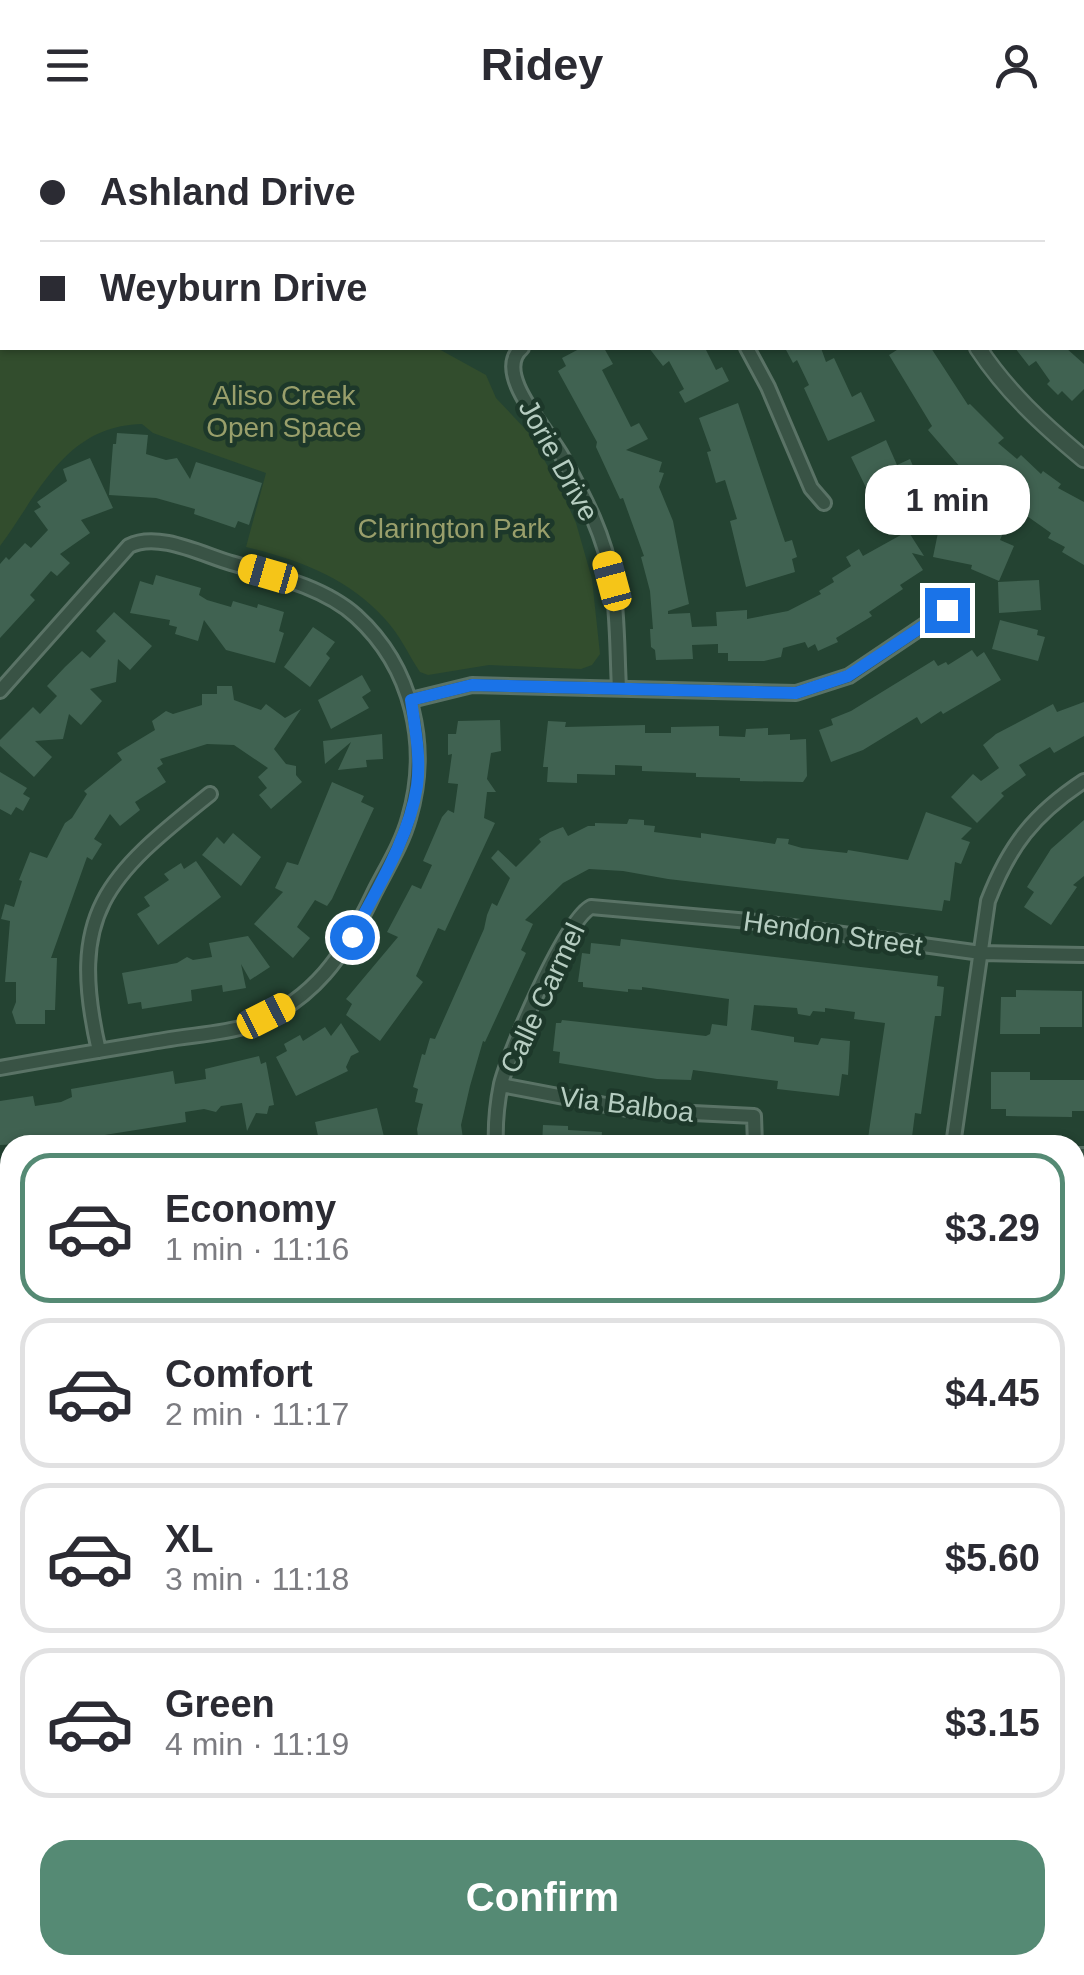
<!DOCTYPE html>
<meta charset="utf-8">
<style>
body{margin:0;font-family:Arial,sans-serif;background:#f7f7f7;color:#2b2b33;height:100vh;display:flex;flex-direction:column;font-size:38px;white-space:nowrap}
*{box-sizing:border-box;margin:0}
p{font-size:32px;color:#7c7c81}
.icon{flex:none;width:55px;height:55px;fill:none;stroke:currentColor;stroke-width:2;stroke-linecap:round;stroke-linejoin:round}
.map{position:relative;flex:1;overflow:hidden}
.details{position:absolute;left:0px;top:1005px;width:1085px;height:840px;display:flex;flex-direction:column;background:#fff;border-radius:30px 30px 0 0;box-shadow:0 2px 8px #0004}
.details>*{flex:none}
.guide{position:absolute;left:0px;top:0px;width:1085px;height:220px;box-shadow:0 2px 8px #0004;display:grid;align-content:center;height:220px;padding:0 40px;background:#fff}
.end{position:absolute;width:45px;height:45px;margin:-22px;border:12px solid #1a73e8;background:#fff;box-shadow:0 0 0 5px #fff}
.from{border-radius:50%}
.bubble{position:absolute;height:70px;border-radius:30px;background:#fff;box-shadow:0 2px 8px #0004;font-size:32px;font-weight:800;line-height:70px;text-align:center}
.car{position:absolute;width:30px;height:60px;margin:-30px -15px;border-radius:12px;box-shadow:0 0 8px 2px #0007;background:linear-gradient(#f5c518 24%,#345 0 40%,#f5c518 0 76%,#345 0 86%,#f5c518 0)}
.guide b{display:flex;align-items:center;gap:35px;height:95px;font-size:38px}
.guide b+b{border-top:2px solid #e1e1e2}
.guide i{width:25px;height:25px;background:#2b2b33}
ul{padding:18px 0 0;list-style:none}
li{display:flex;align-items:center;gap:30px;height:150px;margin:0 20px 15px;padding:0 20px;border:5px solid #e1e1e2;border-radius:30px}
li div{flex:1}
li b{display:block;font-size:38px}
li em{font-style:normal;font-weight:800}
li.active{border-color:#558a74}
li>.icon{width:90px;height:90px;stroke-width:1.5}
.action{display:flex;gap:20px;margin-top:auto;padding:20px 40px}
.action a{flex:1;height:115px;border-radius:30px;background:#558a74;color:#fff;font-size:40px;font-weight:800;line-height:115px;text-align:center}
header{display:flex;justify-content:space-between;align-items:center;height:130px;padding:0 40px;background:#fff;font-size:45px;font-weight:800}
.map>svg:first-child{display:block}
.green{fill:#324d2d}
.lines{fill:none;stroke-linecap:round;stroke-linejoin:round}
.stream{stroke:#306248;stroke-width:5}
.building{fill:#406251}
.service-casing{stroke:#5a7366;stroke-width:11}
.minor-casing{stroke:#5a7366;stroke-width:18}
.tertiary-casing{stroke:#5a7366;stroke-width:20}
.service{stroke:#395345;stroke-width:6}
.minor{stroke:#395345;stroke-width:12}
.tertiary{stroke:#395345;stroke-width:15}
.route{stroke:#1a73e8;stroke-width:12}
.labels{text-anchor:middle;stroke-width:9;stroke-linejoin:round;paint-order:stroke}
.park-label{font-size:28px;fill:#999f6b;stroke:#1d382a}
.street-label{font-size:28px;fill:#b6cdc1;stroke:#1d382a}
</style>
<header><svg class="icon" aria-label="menu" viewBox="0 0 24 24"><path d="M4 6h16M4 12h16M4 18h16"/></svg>Ridey<svg class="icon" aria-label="person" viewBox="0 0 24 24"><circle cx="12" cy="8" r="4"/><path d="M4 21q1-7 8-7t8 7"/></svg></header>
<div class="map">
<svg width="1084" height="1845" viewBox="0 0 1084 1845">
<rect width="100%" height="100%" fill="#244332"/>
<path class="green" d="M0 0 228 2H2V218H437L486 245 496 268 529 303 560 358 576 393 592 449 600 524 592 535 581 539 489 535 428 545 420 542C408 524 400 505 385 489 349 448 297 429 246 417L266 343 153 303 142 294C65 296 40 362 0 416Z
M344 1835H560L580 1845H346Z"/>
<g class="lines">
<path class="stream" d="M484 2 488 0
M0 175H2"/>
</g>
<path class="building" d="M581 218H604L613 234 602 240 631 297 639 293 648 309 626 320 662 332 659 342 664 343 659 357 673 391 689 474 668 481V484L690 483 692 497 717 496 716 482 747 480V489L788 481 821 464 819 461 834 452 832 448 851 436 846 427 859 419 863 426 908 401 924 426 912 423 923 440 900 455 903 459 869 482 872 486 836 508 838 512 818 521 815 514 808 518 805 512 783 518 781 527 764 531H728V523H718V514L692 515 693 529 656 530 655 520 651 517 650 499H653L650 461 641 427 644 426 623 368 620 369 596 317 597 312 558 241 566 236 562 228Z
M649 218H705L716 240 722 237 729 251 685 273 679 262 684 259 669 231 663 236Z
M785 218H821L826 232 834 228 852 267 861 262 875 291 828 311 804 258 809 255 797 230 793 233Z
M900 218H931L968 275 970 274 1004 308 998 313 1017 329 1021 325 1041 344 1043 341 1061 354 1058 358 1084 372V435L1062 422 1065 417 1048 408 1051 403 1017 379 1020 375 982 341 967 355 955 343 961 338 928 300 932 296 889 225Z
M1015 218H1066L1084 234V259L1072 271 1062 261 1058 265 1047 254 1050 251 1036 231 1029 236Z
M738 273 785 412 792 410 797 427 792 429 795 442 746 457 730 391 737 389 725 350 716 353 707 322 711 321 699 288Z
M117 303 148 305 146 324 166 330 177 328 190 349 196 332 262 353 249 395 238 391 235 398 194 384 195 379 156 368 109 365 113 314H116Z
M886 310 897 335 910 329 922 357 876 378 851 327Z
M90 328 113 378 81 390 90 403 60 424 70 433 57 446 51 441 30 465 35 470 0 508V434L6 427 9 430 25 413 31 418 48 400 34 381 41 377 37 372 67 351 63 339Z
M941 388 1003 403 1000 410 1014 416 999 451 971 439 972 435 933 427Z
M156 445 201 458 199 465 207 470 231 477 233 471 257 478 258 474 284 482 279 501 284 503 275 533 226 520 204 490 198 511 175 504 177 497 169 495 170 490 130 483 140 451 153 455Z
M1039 450 1041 480 999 483 998 452Z
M114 482 152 516 130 540 118 529 116 552 90 559 102 571 81 595 69 584 63 609 35 611 52 627 34 647 0 616V610L33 577 40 584 57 566 47 556 65 537 82 521 90 528 106 511 96 501Z
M1000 490 1038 500 1037 505 1045 507 1038 531 992 519Z
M313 497 335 512 326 524 330 528 310 557 284 537Z
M972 520 977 527 984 522 1001 550 943 584 941 581 921 594 917 587 863 620 831 632 819 600 833 595 831 589 851 581 934 530 938 536 946 532 948 535Z
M362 545 371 561 362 567 369 578 331 599 318 570Z
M217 556H232L234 570 261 580 266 574 285 588 301 579 274 619 286 634 296 636V645L302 652 271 679 259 665 267 658 258 647 268 638 234 615 207 614 160 629 163 634 157 638 166 652 135 672 140 680 120 696 110 684 94 709 102 714 92 730 87 727 51 828H57L55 880H45V894H16L12 882 16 872V852H5L10 791 1 789 5 774 14 777 22 751 19 750 30 722 47 728 65 693 72 688 87 664 84 661 122 630 117 623 155 600 152 591 166 581 173 584 202 575V564H217Z
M1084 572V606L1054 623 1050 617 1019 635 1026 645 1001 663 1004 666 977 693 951 667 973 644 981 651 999 638 983 615 996 604 1053 574 1057 582Z
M500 590 501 621 491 623 487 649 496 662H487L484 688 495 693 445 801 438 798 416 846 423 852 380 911 346 885 352 874 346 869 398 807 387 802 412 755 421 759 432 735 423 731 442 687 448 680 454 683 458 654 448 653 452 624 448 625V604H456L458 591Z
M548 591 566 592 565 597 645 595V603H671V597L719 596V606L745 607 746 599 768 598V605L790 604V610L806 609 807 646 803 652 740 651V648L696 647V643L642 641V636L615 635V645L577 644V653L547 652 548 637H543Z
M382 604 383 629 366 630 367 637 338 640 351 612 325 634 323 611Z
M0 642 27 658 23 664 30 668 23 681 16 677 11 685 0 679Z
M332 652 364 666 361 672 374 678 332 769 327 776 315 770 297 797 310 808 293 828 254 794 283 762 275 758 287 732 298 735Z
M926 682 972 698 961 709 970 712 961 734 955 732 950 771 944 770 942 781 668 749 623 741 589 739 563 753 525 790 533 794 521 820 526 823 485 912 483 911 470 956 461 995 464 1015H419L417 999 423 974 415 972 418 959 413 957 422 924 425 925 430 908 435 909 484 799 487 785 492 773 497 776 510 748 491 728 498 720 516 737 541 712 539 709 550 702 563 697 568 706 588 696H595V693L627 694 629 689 644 690V695L655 696 654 702 701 708V703L775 714 777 708 789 709 788 714 802 718 847 723 848 720 908 730Z
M1084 690V746L1073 755 1077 757 1051 795 1024 777 1034 762 1027 757 1051 719Z
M233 703 261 727 241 756 202 725 217 707 224 714Z
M196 731 221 767 158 815 137 784 150 776 144 767 169 750 164 744 181 733 184 739Z
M248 806 270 837 250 850 241 834 246 858 223 862 222 855 191 860 192 871 142 879 141 872 128 874 122 843 177 833 187 827 193 830 212 827 209 813Z
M621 809 938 846 937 856 944 857 941 886H935L921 984 915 983 911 1015H867L885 893 854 889 855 882 825 878V882L813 881 810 886 798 884 797 878 754 875 751 900 794 907V912L818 915 821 908 850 911 848 945 842 944 839 966 777 959 778 951 693 940 691 950 657 949 559 933 560 922 553 921 556 893H561L562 890 706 906 710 904 712 894 727 896 729 869 642 857V860L628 859V862L583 857V852H578L582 823 590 824 591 813 620 816Z
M1016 860 1082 861V897H1040V904H1000L1001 867H1016Z
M341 893 359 922 351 926 346 937 348 941 296 966 276 927 287 921 284 914 300 905 303 911 325 897 331 906Z
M259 926 261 934 266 932 274 975 269 976 267 984 256 983 247 1001 242 973 221 976 216 982 204 979 185 982 186 992 92 1007 75 1015 70 1012 0 1015V971L33 966 35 976 61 972 72 967 71 959 173 941 175 954 206 949 205 939Z
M991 942H1030V950H1084V981H1072V987L1006 986V979H991Z
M377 978 386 1015H320L315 992Z
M543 995 568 996V1000L602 1002 601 1015H542Z"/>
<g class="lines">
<g class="service-casing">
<path id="service" d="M0 1173 10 1171"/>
</g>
<g class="minor-casing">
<path id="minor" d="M790 2 793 0
M522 218C491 243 551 303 564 330 585 368 605 407 612 450 618 485 617 523 619 558
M747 218 768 257 811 358 824 373
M0 561 129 416C158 401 203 425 231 433 272 445 324 457 356 486 413 538 430 616 409 688 402 714 386 739 374 763 345 824 314 872 247 896 222 904 191 905 164 910 110 919 55 928 0 938
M411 570 472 555 796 563 849 546 947 480
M99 921C67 782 106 747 210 664
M501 955 632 980 754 986 755 1015
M496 1015C495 994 497 974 501 954 509 922 566 789 591 777L749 791 981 823 1084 825
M953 1015 988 771C1009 716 1034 684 1084 651
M1075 1025H1084
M0 1219 10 1216
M10 1368 3 1377 10 1416
M1075 1685 1084 1663
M628 1845 635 1835
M1029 1845 1032 1835"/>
</g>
<g class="tertiary-casing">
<path id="tertiary" d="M875 0 876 2
M978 218C1007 262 1043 295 1084 329
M1075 1240 1084 1236
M782 1845 786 1835"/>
</g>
<use href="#service" class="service"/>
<use href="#minor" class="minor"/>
<use href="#tertiary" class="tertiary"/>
</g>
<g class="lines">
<path class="route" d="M352 807C376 760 409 709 417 656 421 627 415 598 411 570L472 555 796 563 848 546 947 480"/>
</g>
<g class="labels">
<g class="park-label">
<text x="284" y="275">Aliso Creek<tspan x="284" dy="32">Open Space</tspan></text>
<text x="454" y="408">Clarington Park</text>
</g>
<g class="street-label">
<text transform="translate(559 330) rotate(61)" y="10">Jorie Drive</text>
<text transform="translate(833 803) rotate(8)" y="10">Hendon Street</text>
<text transform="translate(542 868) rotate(-65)" y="10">Calle Carmel</text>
<text transform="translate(627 974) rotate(7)" y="10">Via Balboa</text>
</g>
</g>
</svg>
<i class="end from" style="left:352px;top:807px"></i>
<i class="end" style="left:947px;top:480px"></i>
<div class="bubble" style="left:865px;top:335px;width:165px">1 min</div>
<i class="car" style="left:268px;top:444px;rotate:286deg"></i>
<i class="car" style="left:612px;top:451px;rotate:345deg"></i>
<i class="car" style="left:266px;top:886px;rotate:63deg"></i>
<div class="guide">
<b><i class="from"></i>Ashland Drive</b>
<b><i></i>Weyburn Drive</b>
</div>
<section class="details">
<ul>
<li class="active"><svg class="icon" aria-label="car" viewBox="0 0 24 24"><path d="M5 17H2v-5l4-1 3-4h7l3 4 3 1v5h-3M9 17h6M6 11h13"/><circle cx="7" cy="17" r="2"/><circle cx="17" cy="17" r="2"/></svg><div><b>Economy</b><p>1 min · 11:16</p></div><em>$3.29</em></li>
<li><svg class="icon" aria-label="car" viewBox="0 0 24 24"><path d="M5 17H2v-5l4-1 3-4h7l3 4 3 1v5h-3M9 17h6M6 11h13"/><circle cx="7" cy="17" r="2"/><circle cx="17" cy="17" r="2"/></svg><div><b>Comfort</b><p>2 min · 11:17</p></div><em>$4.45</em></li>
<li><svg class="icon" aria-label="car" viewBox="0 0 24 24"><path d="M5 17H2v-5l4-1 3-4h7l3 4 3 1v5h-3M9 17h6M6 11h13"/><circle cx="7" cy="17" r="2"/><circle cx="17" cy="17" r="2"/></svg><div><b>XL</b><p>3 min · 11:18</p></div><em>$5.60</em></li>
<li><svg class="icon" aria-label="car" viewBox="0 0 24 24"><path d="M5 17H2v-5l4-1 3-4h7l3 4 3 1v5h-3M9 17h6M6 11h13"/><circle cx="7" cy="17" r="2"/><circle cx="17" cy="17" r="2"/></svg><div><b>Green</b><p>4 min · 11:19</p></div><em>$3.15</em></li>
</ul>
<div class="action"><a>Confirm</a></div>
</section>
</div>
